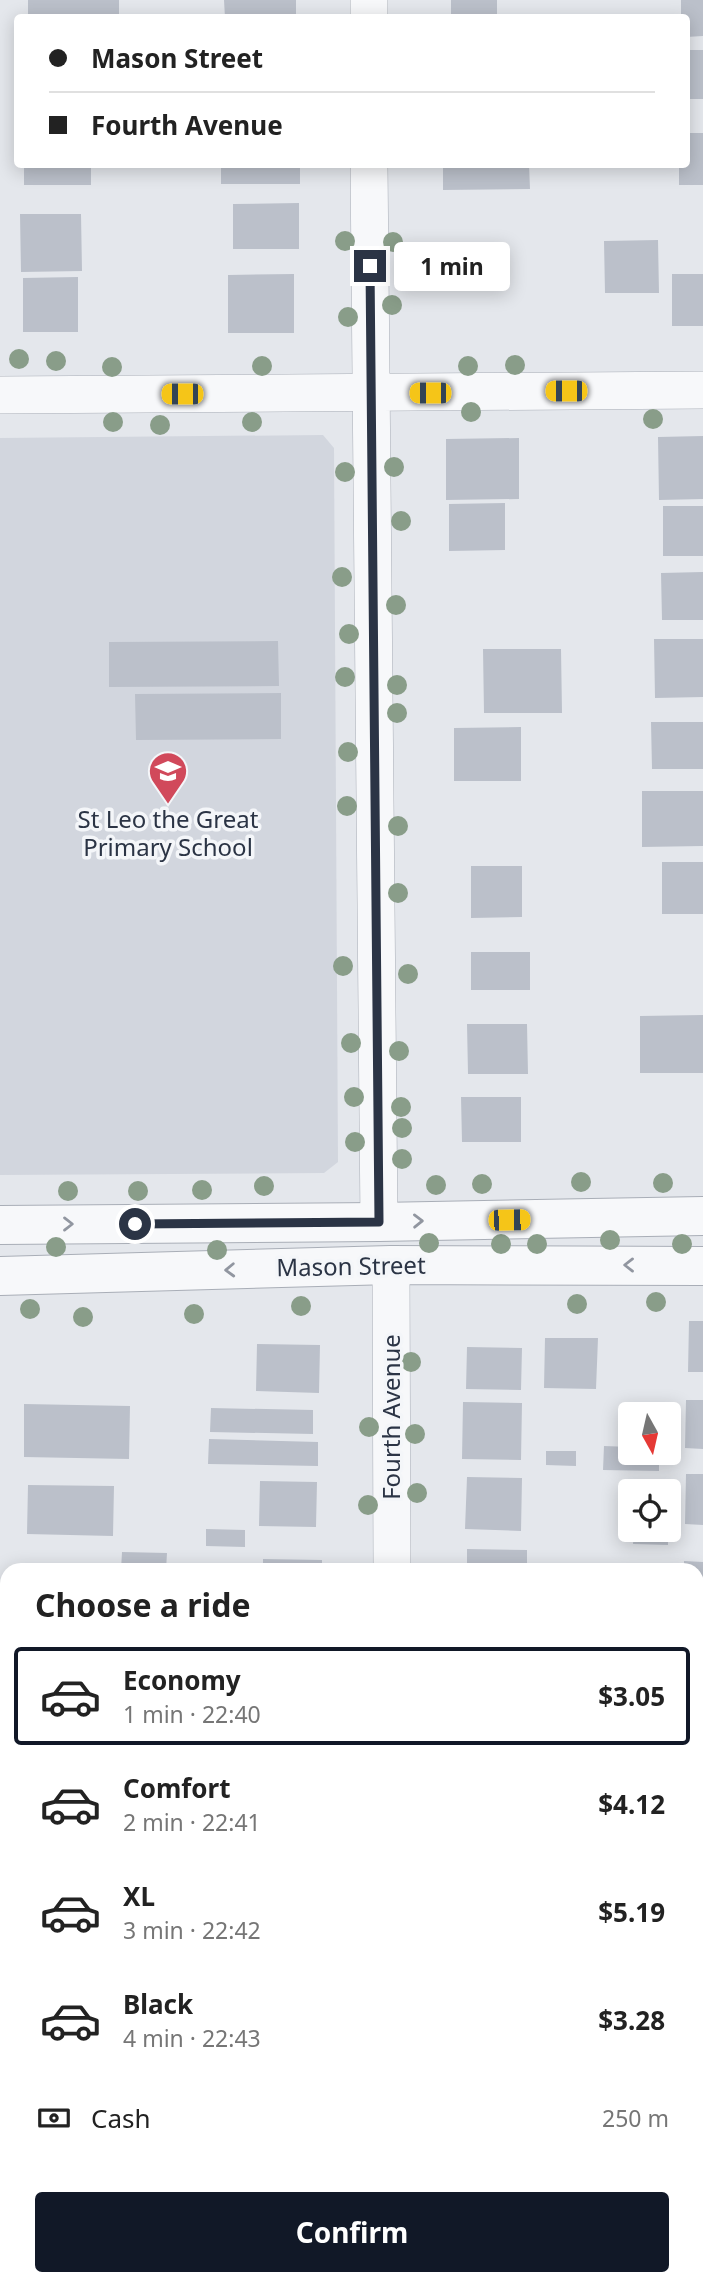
<!DOCTYPE html>
<meta charset="utf-8">
<style>
body{margin:0;font-family:"Noto Sans",sans-serif;background:#f6f6f6;color:#222;height:100vh;display:flex;flex-direction:column;font-size:26px;white-space:nowrap}
*{box-sizing:border-box;margin:0}
p{font-size:23px;color:#767676}
.icon{flex:none;width:38px;height:38px;fill:none;stroke:currentColor;stroke-width:2;stroke-linecap:round;stroke-linejoin:round}
.map{position:relative;flex:1;overflow:hidden}
.panel{position:absolute;left:0px;top:1563px;width:704px;height:723px;display:flex;flex-direction:column;background:#fff;border-radius:21px 21px 0 0;box-shadow:0 4px 18px #0003}
.panel>*{flex:none}
.top-card{position:absolute;left:14px;top:14px;width:676px;height:154px;border-radius:7px;box-shadow:0 4px 18px #0003;display:grid;align-content:center;height:154px;padding:0 35px;background:#fff}
.needle{width:46px;rotate:172deg}
.controls{position:absolute;left:618px;top:1402px;display:grid;gap:14px}
.controls a{display:grid;place-items:center;width:63px;height:63px;border-radius:7px;background:#fff;box-shadow:0 4px 18px #0003;font-size:35px}
.end{position:absolute;width:32px;height:32px;margin:-16px;border:9px solid #2b3445;background:#fff;box-shadow:0 0 0 4px #fff}
.from{border-radius:50%}
.bubble{position:absolute;height:49px;border-radius:7px;background:#fff;box-shadow:0 4px 18px #0003;font-size:23px;font-weight:700;line-height:49px;text-align:center}
.car{position:absolute;width:21px;height:42px;margin:-21px -10px;border-radius:9px;box-shadow:0 0 5px 2px #0007;background:linear-gradient(#f5c518 24%,#345 0 40%,#f5c518 0 76%,#345 0 86%,#f5c518 0)}
.top-card b{display:flex;align-items:center;gap:24px;height:66px;font-size:26px}
.top-card b+b{border-top:2px solid #e0e0e0}
.top-card i{width:18px;height:18px;background:#222}
ul{padding:0;list-style:none}
li{display:flex;align-items:center;gap:21px;height:98px;margin:0 14px 10px;padding:0 21px;border:4px solid transparent;border-radius:7px}
li div{flex:1}
li b{display:block;font-size:26px}
li em{font-style:normal;font-weight:700}
li.on{border-color:#111827}
li>.icon{width:63px;height:63px;stroke-width:1.5}
h2{padding:0 35px;font-size:32px;line-height:84px}
.pay{display:flex;align-items:center;gap:18px;height:77px;padding:0 35px;font-size:26px}
.pay p{margin-inline-start:auto}
.cta{display:flex;gap:14px;margin-top:auto;padding:14px 35px}
.cta a{flex:1;height:80px;border-radius:7px;background:#111827;color:#fff;font-size:28px;font-weight:700;line-height:80px;text-align:center}
.map>svg:first-child{display:block}
.built{fill:#d2d6de}
.building{fill:#bbc0ca}
.lines{fill:none;stroke-linecap:round;stroke-linejoin:round}
.minor-casing{stroke:#a9aeb7;stroke-width:38}
.tertiary-casing{stroke:#a9aeb7;stroke-width:40}
.minor{stroke:#f7f8fa;stroke-width:37}
.tertiary{stroke:#f7f8fa;stroke-width:38}
.tree{fill:#899d89}
.oneway{stroke:#9196a0}
.route{stroke:#2b3445;stroke-width:9}
.labels{text-anchor:middle;stroke-width:7;stroke-linejoin:round;paint-order:stroke}
.poi-label{font-size:24px;fill:#2b3445;stroke:#f4f6f9}
.street-label{font-size:24px;fill:#2b3445;stroke:#f4f6f9}
</style>
<div class="map">
<svg width="703" height="2284" viewBox="0 0 703 2284">
<rect width="100%" height="100%" fill="#e4e7ec"/>
<path class="built" d="M323 435 334 448 338 1162 324 1173 0 1175V438Z"/>
<path class="building" d="M28 0H119V18H28Z
M224 0H296V18H225Z
M451 0H497V18H451Z
M681 0H703V36L686 37V18H681Z
M686 50H703V99H686Z
M686 133H703V185H679V164H686Z
M24 164H91V185H24Z
M221 164H300V184H221Z
M443 164H529L530 189 443 190Z
M299 203V249H233V204Z
M20 214H81L82 271 21 272Z
M658 240 659 293H605L604 241Z
M294 274V333H228V275Z
M672 274H703V326H672Z
M78 277V332H23V278Z
M703 436V499L659 500 658 437Z
M519 438V499L446 500V439Z
M505 503V550L449 551V504Z
M663 506H703V556H663Z
M703 572V620H662L661 573Z
M654 639H703V697L655 698Z
M278 641 279 686 109 687V642Z
M483 649H561L562 713H484Z
M281 693V739L136 740 135 694Z
M651 722H703V769H652Z
M521 727V781H454V728Z
M642 791H703V846L642 847Z
M662 862H703V914H662Z
M471 866H522V917L471 918Z
M471 952H530V990H471Z
M703 1015V1073H640V1016Z
M467 1024H527L528 1074H468Z
M461 1097H521V1142H462Z
M689 1321H703V1372H688Z
M545 1338H598L596 1389 544 1388Z
M257 1344 320 1345 319 1393 256 1391Z
M467 1347 522 1348 521 1390 466 1389Z
M686 1400H703V1449L685 1448Z
M463 1402 522 1403 521 1460 462 1459Z
M24 1404 130 1406 129 1459 24 1457Z
M211 1408 313 1410V1434L210 1432Z
M209 1439 318 1442V1466L208 1464Z
M604 1446 630 1447V1452H659V1471L603 1470Z
M546 1451H576V1466L546 1465Z
M686 1474H703V1525L685 1524Z
M467 1477 522 1478 521 1531 465 1529Z
M260 1481 317 1482 316 1527 259 1526Z
M28 1485 114 1486 113 1536 27 1534Z
M206 1529 245 1530V1547L206 1546Z
M634 1530H668V1545L633 1544Z
M467 1549 527 1550V1570H467Z
M122 1552 167 1553 166 1570H121Z
M263 1559 322 1560V1570H263Z
M684 1561 703 1562V1609H696V1570H684Z
M28 1566 69 1567V1570H28Z
M696 1634 703 1635V1686H696Z
M696 1702H703V1757H696Z
M696 1769H703V1828H696Z
M696 1843H703V1894H696Z
M696 1922H703V1970H696Z
M696 1999H703V2047H696Z
M699 2168H703V2208H699Z"/>
<g class="lines">
<g class="minor-casing">
<path id="minor" d="M369 0V18
M369 164 379 1222
M0 395 703 390
M391 1265 392 1570
M162 2284 703 2280"/>
</g>
<g class="tertiary-casing">
<path id="tertiary" d="M0 1225 379 1222 703 1216
M0 1276 391 1265 703 1266"/>
</g>
<use href="#minor" class="minor"/>
<use href="#tertiary" class="tertiary"/>
</g>
<g class="tree">
<circle cx="345" cy="241" r="10"/>
<circle cx="393" cy="242" r="10"/>
<circle cx="392" cy="305" r="10"/>
<circle cx="348" cy="317" r="10"/>
<circle cx="19" cy="359" r="10"/>
<circle cx="56" cy="361" r="10"/>
<circle cx="515" cy="365" r="10"/>
<circle cx="262" cy="366" r="10"/>
<circle cx="468" cy="366" r="10"/>
<circle cx="112" cy="367" r="10"/>
<circle cx="471" cy="412" r="10"/>
<circle cx="653" cy="419" r="10"/>
<circle cx="113" cy="422" r="10"/>
<circle cx="252" cy="422" r="10"/>
<circle cx="160" cy="425" r="10"/>
<circle cx="394" cy="467" r="10"/>
<circle cx="345" cy="472" r="10"/>
<circle cx="401" cy="521" r="10"/>
<circle cx="342" cy="577" r="10"/>
<circle cx="396" cy="605" r="10"/>
<circle cx="349" cy="634" r="10"/>
<circle cx="345" cy="677" r="10"/>
<circle cx="397" cy="685" r="10"/>
<circle cx="397" cy="713" r="10"/>
<circle cx="348" cy="752" r="10"/>
<circle cx="347" cy="806" r="10"/>
<circle cx="398" cy="826" r="10"/>
<circle cx="398" cy="893" r="10"/>
<circle cx="343" cy="966" r="10"/>
<circle cx="408" cy="974" r="10"/>
<circle cx="351" cy="1043" r="10"/>
<circle cx="399" cy="1051" r="10"/>
<circle cx="354" cy="1097" r="10"/>
<circle cx="401" cy="1107" r="10"/>
<circle cx="402" cy="1128" r="10"/>
<circle cx="355" cy="1142" r="10"/>
<circle cx="402" cy="1159" r="10"/>
<circle cx="581" cy="1182" r="10"/>
<circle cx="663" cy="1183" r="10"/>
<circle cx="482" cy="1184" r="10"/>
<circle cx="436" cy="1185" r="10"/>
<circle cx="264" cy="1186" r="10"/>
<circle cx="202" cy="1190" r="10"/>
<circle cx="68" cy="1191" r="10"/>
<circle cx="138" cy="1191" r="10"/>
<circle cx="610" cy="1240" r="10"/>
<circle cx="429" cy="1243" r="10"/>
<circle cx="501" cy="1244" r="10"/>
<circle cx="537" cy="1244" r="10"/>
<circle cx="682" cy="1244" r="10"/>
<circle cx="56" cy="1247" r="10"/>
<circle cx="217" cy="1250" r="10"/>
<circle cx="656" cy="1302" r="10"/>
<circle cx="577" cy="1304" r="10"/>
<circle cx="301" cy="1306" r="10"/>
<circle cx="30" cy="1309" r="10"/>
<circle cx="194" cy="1314" r="10"/>
<circle cx="83" cy="1317" r="10"/>
<circle cx="411" cy="1362" r="10"/>
<circle cx="369" cy="1427" r="10"/>
<circle cx="415" cy="1434" r="10"/>
<circle cx="417" cy="1493" r="10"/>
<circle cx="368" cy="1505" r="10"/>
</g>
<defs><path id="oneway-chevron" d="M-2-3.5L2.5 0L-2 3.5" fill="none" stroke-width="1.6" stroke-linecap="round" stroke-linejoin="round" transform="scale(1.75)"/></defs>
<g class="oneway">
<use href="#oneway-chevron" transform="translate(418 1221) rotate(-1)"/>
<use href="#oneway-chevron" transform="translate(68 1224)"/>
<use href="#oneway-chevron" transform="translate(629 1265) rotate(-180)"/>
<use href="#oneway-chevron" transform="translate(230 1270) rotate(178)"/>
</g>
<g class="lines">
<path class="route" d="M135 1224 379 1222 370 266"/>
</g>
<defs>
<g id="school-pin" transform="scale(2.0125)"><path d="M0 17L-7.5 6A9.5 9.5 0 1 1 7.5 6Z" fill="#d1495b" stroke="#f4f6f9"/><path d="M0-5L7-2L0 1L-7-2ZM-4 1L0 2.5L4 1V4Q0 6-4 4Z" fill="#fff"/></g>
</defs>
<g fill-rule="evenodd">
<use href="#school-pin" x="168" y="771"/>
</g>
<g class="labels">
<g class="poi-label">
<text x="168" y="828">St Leo the Great<tspan x="168" dy="28">Primary School</tspan></text>
</g>
<g class="street-label">
<text transform="translate(351 1267) rotate(-1)" y="8">Mason Street</text>
<text transform="translate(392 1417) rotate(-90)" y="8">Fourth Avenue</text>
</g>
</g>
</svg>
<div class="controls">
<a><svg class="needle" viewBox="-14 -14 28 28"><path d="M0-13l5 13h-10z" fill="#e53935"/><path d="M0 13l5-13h-10z" fill="#767676"/></svg></a>
<a><svg class="icon" aria-label="locate" viewBox="0 0 24 24"><circle cx="12" cy="12" r="6"/><path d="M12 2v4M12 18v4M2 12h4M18 12h4"/></svg></a>
</div>
<i class="end from" style="left:135px;top:1224px"></i>
<i class="end" style="left:370px;top:266px"></i>
<div class="bubble" style="left:394px;top:242px;width:116px">1 min</div>
<i class="car" style="left:566px;top:391px;rotate:270deg"></i>
<i class="car" style="left:430px;top:393px;rotate:270deg"></i>
<i class="car" style="left:182px;top:394px;rotate:270deg"></i>
<i class="car" style="left:509px;top:1220px;rotate:89deg"></i>
<div class="top-card">
<b><i class="from"></i>Mason Street</b>
<b><i></i>Fourth Avenue</b>
</div>
<section class="panel">
<h2>Choose a ride</h2>
<ul>
<li class="on"><svg class="icon" aria-label="car" viewBox="0 0 24 24"><path d="M5 17H2v-5l4-1 3-4h7l3 4 3 1v5h-3M9 17h6M6 11h13"/><circle cx="7" cy="17" r="2"/><circle cx="17" cy="17" r="2"/></svg><div><b>Economy</b><p>1 min · 22:40</p></div><em>$3.05</em></li>
<li><svg class="icon" aria-label="car" viewBox="0 0 24 24"><path d="M5 17H2v-5l4-1 3-4h7l3 4 3 1v5h-3M9 17h6M6 11h13"/><circle cx="7" cy="17" r="2"/><circle cx="17" cy="17" r="2"/></svg><div><b>Comfort</b><p>2 min · 22:41</p></div><em>$4.12</em></li>
<li><svg class="icon" aria-label="car" viewBox="0 0 24 24"><path d="M5 17H2v-5l4-1 3-4h7l3 4 3 1v5h-3M9 17h6M6 11h13"/><circle cx="7" cy="17" r="2"/><circle cx="17" cy="17" r="2"/></svg><div><b>XL</b><p>3 min · 22:42</p></div><em>$5.19</em></li>
<li><svg class="icon" aria-label="car" viewBox="0 0 24 24"><path d="M5 17H2v-5l4-1 3-4h7l3 4 3 1v5h-3M9 17h6M6 11h13"/><circle cx="7" cy="17" r="2"/><circle cx="17" cy="17" r="2"/></svg><div><b>Black</b><p>4 min · 22:43</p></div><em>$3.28</em></li>
</ul>
<div class="pay"><svg class="icon" aria-label="cash" viewBox="0 0 24 24"><path d="M3 7h18v10H3z"/><circle cx="12" cy="12" r="2"/></svg>Cash<p>250 m</p></div>
<div class="cta"><a>Confirm</a></div>
</section>
</div>
